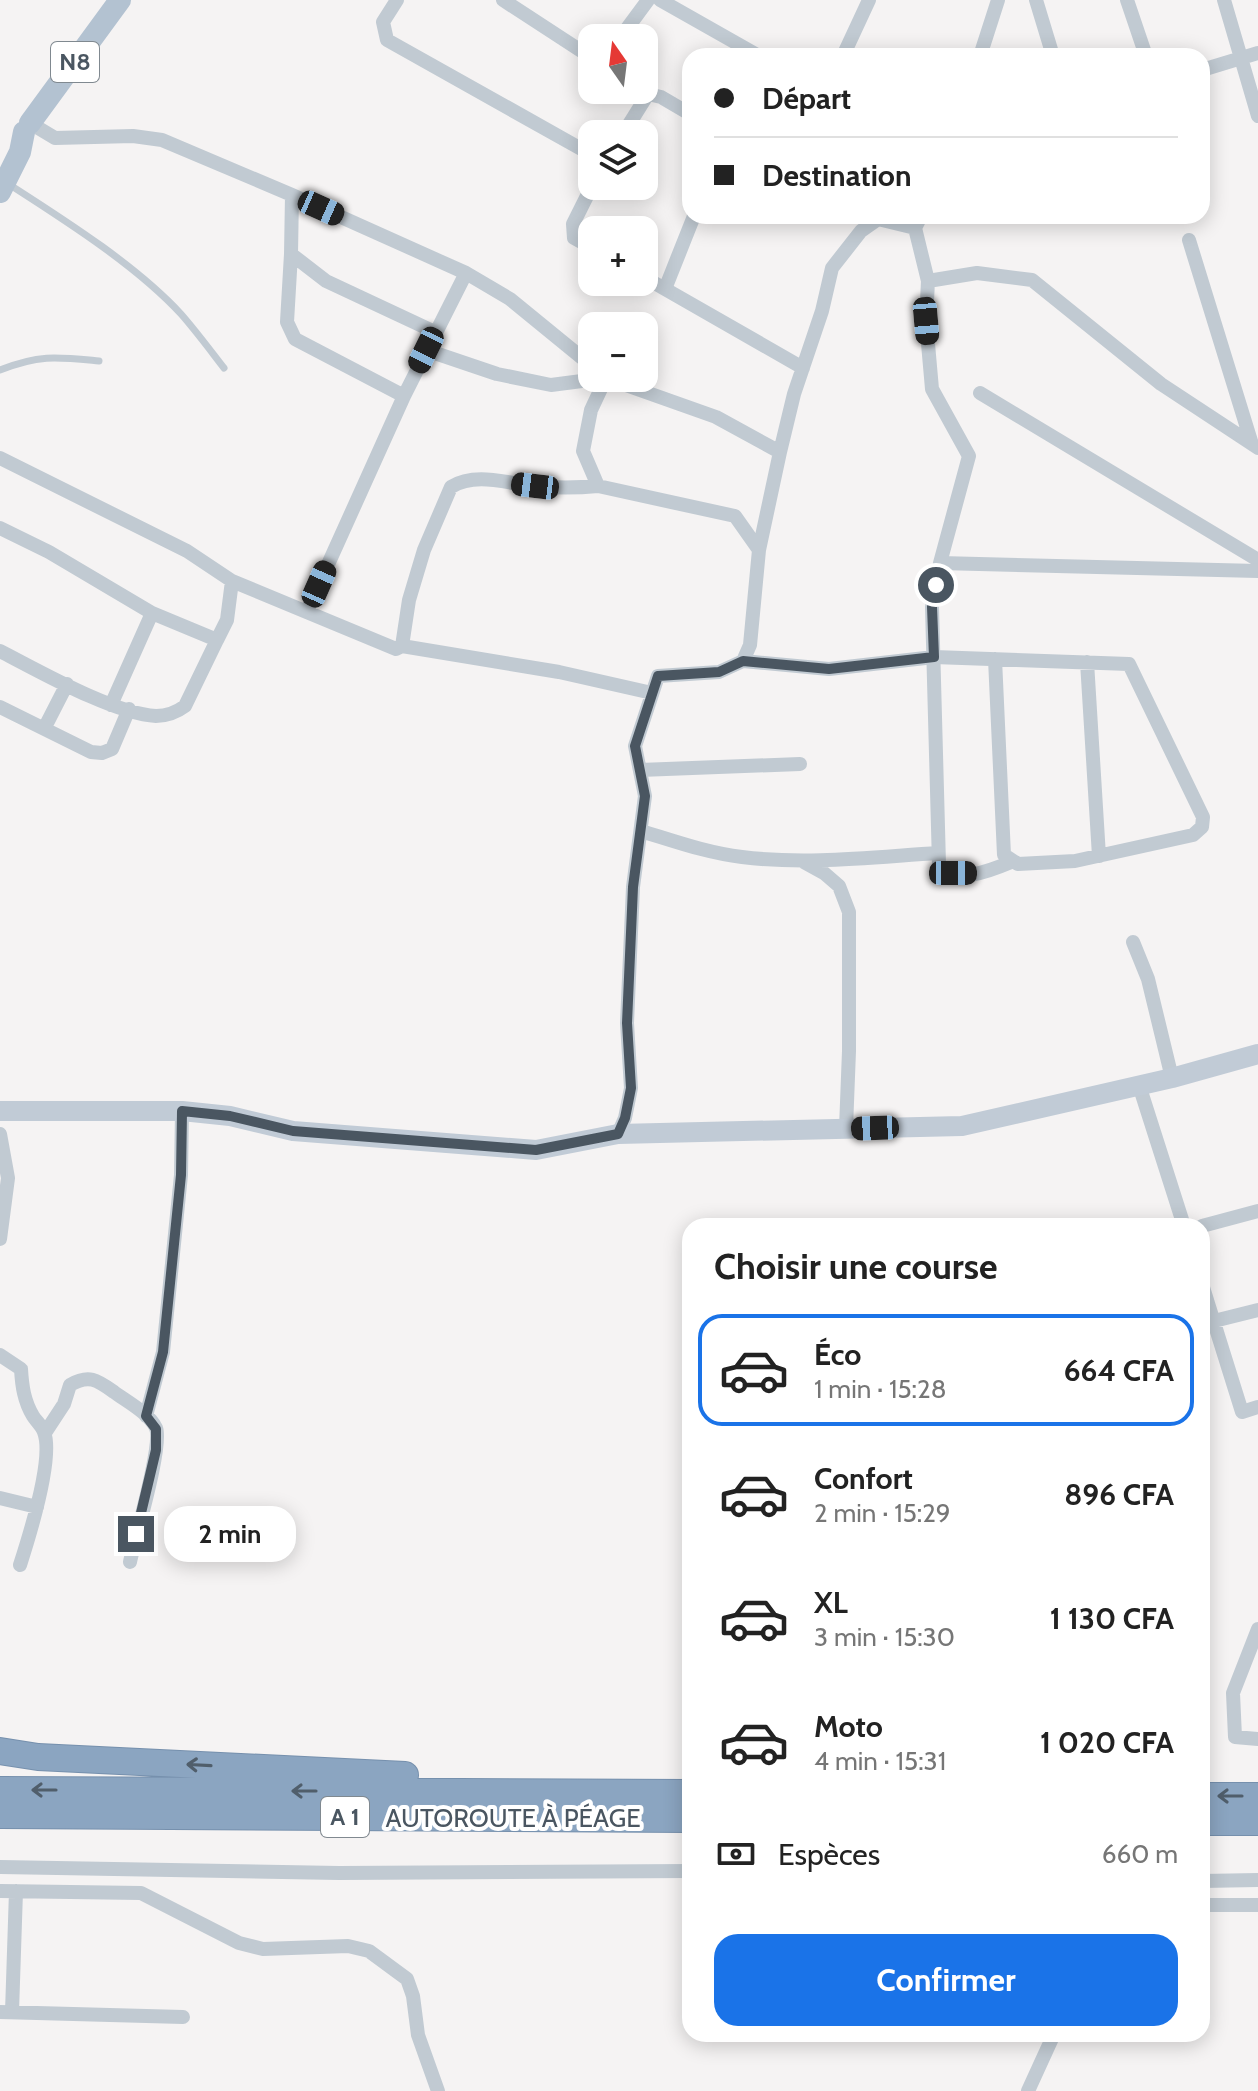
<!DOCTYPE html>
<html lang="fr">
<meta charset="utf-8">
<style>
body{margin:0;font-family:Cabin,sans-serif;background:#f2f2f2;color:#222;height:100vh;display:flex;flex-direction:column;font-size:30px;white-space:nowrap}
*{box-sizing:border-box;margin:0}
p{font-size:26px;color:#767676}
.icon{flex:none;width:44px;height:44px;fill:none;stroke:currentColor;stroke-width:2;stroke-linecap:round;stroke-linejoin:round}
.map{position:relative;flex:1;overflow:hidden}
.details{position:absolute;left:682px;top:1218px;width:528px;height:824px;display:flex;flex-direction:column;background:#fff;border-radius:24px;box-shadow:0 4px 20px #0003}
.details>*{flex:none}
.hud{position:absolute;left:682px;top:48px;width:528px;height:176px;border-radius:24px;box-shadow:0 4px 20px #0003;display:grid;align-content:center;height:176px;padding:0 32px;background:#fff}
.needle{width:52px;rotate:346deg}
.fabs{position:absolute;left:578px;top:24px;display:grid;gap:16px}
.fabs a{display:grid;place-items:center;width:80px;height:80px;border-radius:16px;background:#fff;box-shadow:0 4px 20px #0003;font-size:40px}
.end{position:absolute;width:36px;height:36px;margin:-18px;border:10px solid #4a5661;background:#fff;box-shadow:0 0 0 4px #fff}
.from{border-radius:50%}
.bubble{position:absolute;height:56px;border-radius:24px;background:#fff;box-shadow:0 4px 20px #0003;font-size:26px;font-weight:800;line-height:56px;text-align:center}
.car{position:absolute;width:24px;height:48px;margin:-24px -12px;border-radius:10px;box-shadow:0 0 6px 2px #0007;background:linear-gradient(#222 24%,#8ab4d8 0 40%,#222 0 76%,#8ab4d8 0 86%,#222 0)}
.hud b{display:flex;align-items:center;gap:28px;height:76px;font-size:30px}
.hud b+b{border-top:2px solid #e0e0e0}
.hud i{width:20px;height:20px;background:#222}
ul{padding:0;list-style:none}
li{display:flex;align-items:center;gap:24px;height:112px;margin:0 16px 12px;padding:0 16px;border:4px solid transparent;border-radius:24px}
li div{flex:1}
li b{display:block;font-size:30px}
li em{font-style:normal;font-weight:800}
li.active{border-color:#1a73e8}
li>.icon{width:72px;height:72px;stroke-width:1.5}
h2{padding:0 32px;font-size:36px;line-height:96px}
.pay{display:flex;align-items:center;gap:20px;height:88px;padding:0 32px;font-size:30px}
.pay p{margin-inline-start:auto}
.action{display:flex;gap:16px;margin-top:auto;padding:16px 32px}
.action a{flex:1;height:92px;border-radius:24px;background:#1a73e8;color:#fff;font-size:32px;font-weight:800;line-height:92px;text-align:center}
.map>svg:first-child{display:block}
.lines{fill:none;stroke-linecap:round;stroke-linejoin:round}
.highway-casing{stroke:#7690ad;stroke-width:28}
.lane{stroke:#c1cad2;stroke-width:7}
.street{stroke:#c1cad2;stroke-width:14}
.secondary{stroke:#c1cbd6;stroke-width:20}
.primary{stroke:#b3c2d1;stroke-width:22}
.highway{stroke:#8ba5c1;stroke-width:26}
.oneway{stroke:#505e6b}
.route{stroke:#4a5661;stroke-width:10}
.labels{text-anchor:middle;stroke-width:8;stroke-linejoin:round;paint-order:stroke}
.shield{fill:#fff;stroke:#808990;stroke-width:2}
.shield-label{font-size:24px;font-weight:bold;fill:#4a5661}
.street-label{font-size:26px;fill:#4a5661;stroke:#fff}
</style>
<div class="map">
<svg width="1258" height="2091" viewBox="0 0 1258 2091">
<rect width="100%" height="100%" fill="#f5f3f3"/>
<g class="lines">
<g class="highway-casing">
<path id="highway" d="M0 1751 38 1757 405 1775
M0 1790 690 1793
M1202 1796H1258
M0 1815 690 1819
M1202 1822H1258"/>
</g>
<path class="lane" d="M7 183C63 219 136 265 181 314 196 331 210 350 224 368
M0 370C40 354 58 357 99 361"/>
<path class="street" d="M397 0 383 22 387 40 592 155
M503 0 592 58
M660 0 759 56
M1036 0 1053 56
M1127 0 1146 56
M1224 0 1258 116
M620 38 648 0
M843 56 869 0
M980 56 998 0
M1202 70 1258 53
M30 123 55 138 133 136 162 140 292 195 466 273 510 299 592 366
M623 134 648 94 661 97 690 114
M592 186 573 224 574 238 592 248
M292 195 291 254 326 281 435 332
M921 216 915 228 928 281 926 321 932 389 969 456 940 563 932 607 939 864C954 886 992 870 1011 862
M1189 240 1251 441
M291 254 287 322 295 339 404 396
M644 277 803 368
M928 281 977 273 1032 280 1161 384 1258 448
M665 289 694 216
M426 350 497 374 551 385 605 378
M606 378 716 417 780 452 794 394 822 311 832 268 861 231 878 219 915 228
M606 378 591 410 583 451 598 486 735 516 759 550
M980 393 1258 560
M0 458 187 551 232 581 396 649 402 646 409 600 424 550 451 487C475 472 506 483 533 486 555 488 576 488 598 486
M0 528 49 552 152 613 217 640 227 620 232 581
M940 563 1258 571
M307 611 404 396 466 273
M402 646 559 672 652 693
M0 651C39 671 114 714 156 716 167 716 177 712 185 706L217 640
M743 661 829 669 934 657 1129 664 1203 817 1202 827 1193 835 1075 861 1018 864 1004 855 995 659
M1087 662 1099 856
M111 705 152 613
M0 707 91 752 102 753 112 749 129 709
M45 727 67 684
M640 770 800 764
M641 831C674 841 707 853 742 857 807 865 873 857 938 853
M804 862 824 873 839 886 849 912V1051L846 1128
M1133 942 1148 979 1172 1078
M1139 1085 1184 1226
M0 1134 8 1178 0 1239
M618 1134 625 1118 631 1088 627 1023 633 887 645 796 635 746 658 676 719 672 743 661 750 645 759 550 780 452
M1202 1226 1258 1211
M1202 1284 1242 1412 1258 1407
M1214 1321 1258 1310
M0 1355 21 1369C22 1386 24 1401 33 1416 36 1421 42 1426 44 1432 54 1458 29 1537 20 1565
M146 1416 163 1352 181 1175 182 1111
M45 1433 64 1404 70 1385C89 1374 97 1380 114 1392 126 1401 149 1413 156 1428 163 1446 135 1538 130 1562
M0 1498 37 1507
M1258 1629 1233 1693 1235 1737 1258 1739
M0 1867 339 1873 690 1871
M1202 1881 1258 1880
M0 1891 141 1893 239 1943 263 1949 348 1946 369 1951 407 1979 413 1996 418 2035 438 2091
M1202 1905H1258
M0 2012 183 2017
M12 2012 16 1891
M1028 2091 1054 2034"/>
<path class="secondary" d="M0 1111H182L230 1116 293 1131 536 1150 618 1134 962 1126 1172 1078 1258 1054"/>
<path class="primary" d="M30 123 120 0
M0 192 20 152 24 132"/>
<use href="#highway" class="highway"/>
</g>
<defs><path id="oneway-shaft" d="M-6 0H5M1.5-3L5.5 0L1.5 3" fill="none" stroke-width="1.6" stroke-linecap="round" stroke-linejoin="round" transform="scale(2)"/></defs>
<g class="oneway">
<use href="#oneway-shaft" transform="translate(199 1765) rotate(-177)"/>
<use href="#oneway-shaft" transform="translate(44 1790) rotate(-180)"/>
<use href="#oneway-shaft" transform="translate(304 1791) rotate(-180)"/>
<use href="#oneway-shaft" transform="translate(1230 1796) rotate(-180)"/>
</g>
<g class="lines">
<path class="route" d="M136 1534 156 1450V1429L146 1416 163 1352 181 1175 182 1111 230 1116 293 1131 536 1150 618 1134 625 1118 631 1088 627 1023 633 887 645 796 635 746 658 676 719 672 743 661 829 669 934 657 932 607 936 585"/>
</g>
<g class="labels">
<g class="shield">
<rect x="51" y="42" width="48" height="40" rx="6"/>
<rect x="321" y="1797" width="48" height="40" rx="6"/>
</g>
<g class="shield-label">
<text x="75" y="70">N8</text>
<text x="345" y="1825">A 1</text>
</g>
<g class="street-label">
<text x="513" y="1827">AUTOROUTE À PÉAGE</text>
</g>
</g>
</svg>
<div class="fabs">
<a><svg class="needle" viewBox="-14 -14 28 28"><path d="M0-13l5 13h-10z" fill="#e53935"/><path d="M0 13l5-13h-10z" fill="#767676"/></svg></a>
<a><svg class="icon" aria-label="layers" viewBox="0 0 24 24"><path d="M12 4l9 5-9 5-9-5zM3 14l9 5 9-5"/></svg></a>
<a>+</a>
<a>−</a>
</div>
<i class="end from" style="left:936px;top:585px"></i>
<i class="end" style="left:136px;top:1534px"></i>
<div class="bubble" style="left:164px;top:1506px;width:132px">2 min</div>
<i class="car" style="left:321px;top:208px;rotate:114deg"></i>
<i class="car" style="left:926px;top:321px;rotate:175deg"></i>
<i class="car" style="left:426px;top:350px;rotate:206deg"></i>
<i class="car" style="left:535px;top:486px;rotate:277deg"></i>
<i class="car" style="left:319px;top:584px;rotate:24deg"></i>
<i class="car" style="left:953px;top:873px;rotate:90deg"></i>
<i class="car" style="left:875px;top:1128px;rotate:268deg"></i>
<div class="hud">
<b><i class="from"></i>Départ</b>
<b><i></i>Destination</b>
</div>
<section class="details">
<h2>Choisir une course</h2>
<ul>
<li class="active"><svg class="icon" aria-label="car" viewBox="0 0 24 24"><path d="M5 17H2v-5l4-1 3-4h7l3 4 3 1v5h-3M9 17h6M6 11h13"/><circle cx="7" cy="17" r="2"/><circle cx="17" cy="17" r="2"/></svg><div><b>Éco</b><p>1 min · 15:28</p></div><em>664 CFA</em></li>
<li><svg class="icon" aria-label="car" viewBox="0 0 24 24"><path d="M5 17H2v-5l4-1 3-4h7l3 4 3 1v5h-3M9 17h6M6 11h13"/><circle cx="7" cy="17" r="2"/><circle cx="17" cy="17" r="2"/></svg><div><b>Confort</b><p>2 min · 15:29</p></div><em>896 CFA</em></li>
<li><svg class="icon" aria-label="car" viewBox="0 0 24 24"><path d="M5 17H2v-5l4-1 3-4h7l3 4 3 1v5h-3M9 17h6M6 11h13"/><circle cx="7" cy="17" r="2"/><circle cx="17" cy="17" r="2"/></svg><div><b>XL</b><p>3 min · 15:30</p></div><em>1 130 CFA</em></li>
<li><svg class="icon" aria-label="car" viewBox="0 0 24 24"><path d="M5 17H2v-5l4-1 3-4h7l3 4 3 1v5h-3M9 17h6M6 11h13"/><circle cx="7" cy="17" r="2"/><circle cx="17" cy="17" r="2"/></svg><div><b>Moto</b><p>4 min · 15:31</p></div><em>1 020 CFA</em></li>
</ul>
<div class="pay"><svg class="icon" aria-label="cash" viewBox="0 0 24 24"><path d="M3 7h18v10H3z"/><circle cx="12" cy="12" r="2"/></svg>Espèces<p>660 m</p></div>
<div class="action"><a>Confirmer</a></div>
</section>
</div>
